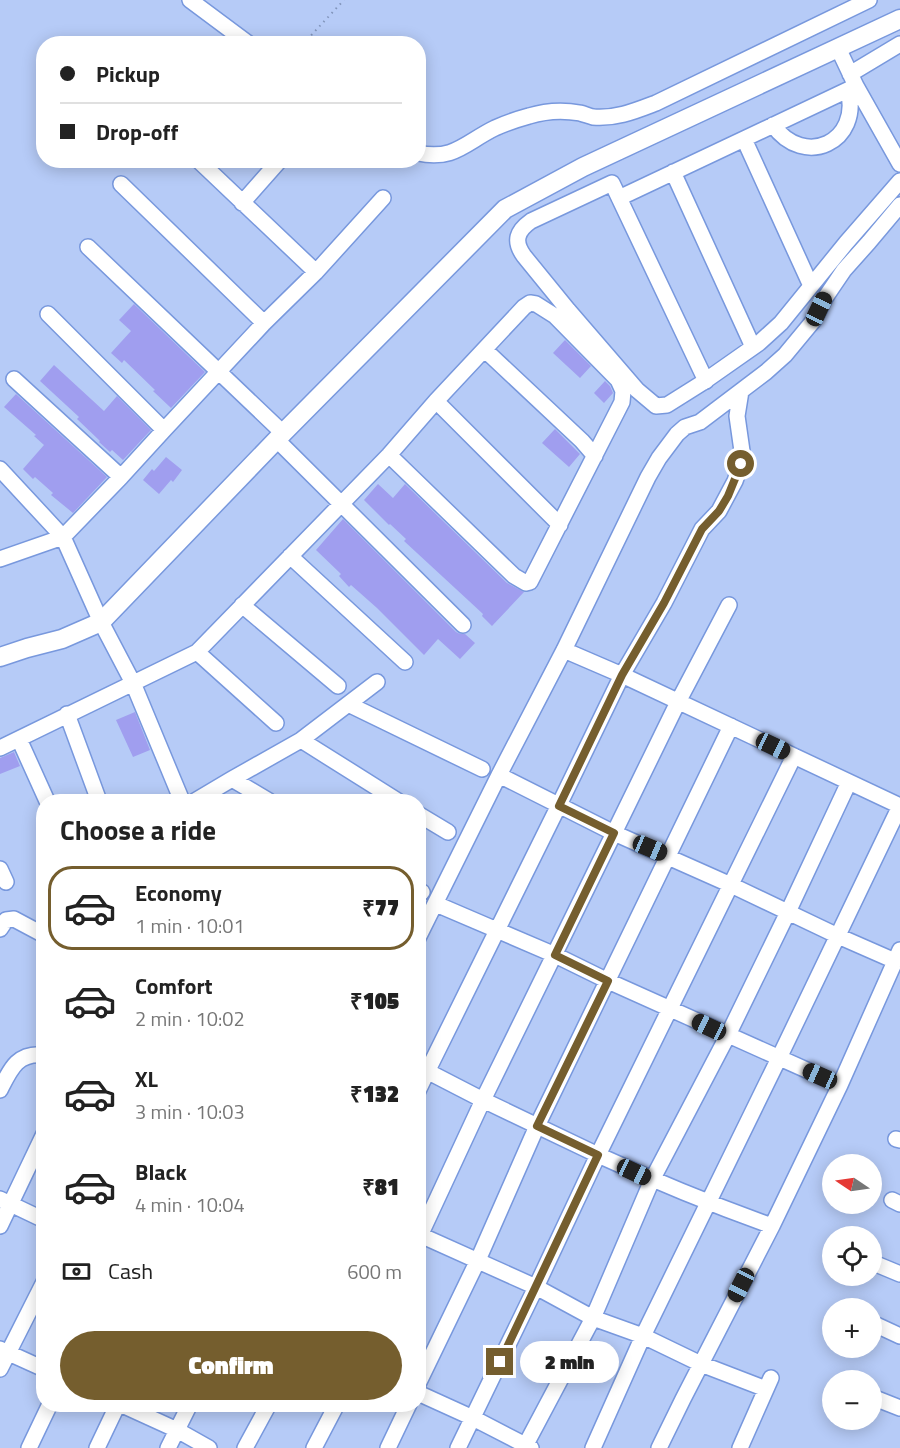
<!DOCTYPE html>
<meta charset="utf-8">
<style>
body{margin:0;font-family:"Titillium Web",sans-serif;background:#f2f2f2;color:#222;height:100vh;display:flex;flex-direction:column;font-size:22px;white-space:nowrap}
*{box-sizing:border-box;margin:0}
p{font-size:20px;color:#767676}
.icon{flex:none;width:33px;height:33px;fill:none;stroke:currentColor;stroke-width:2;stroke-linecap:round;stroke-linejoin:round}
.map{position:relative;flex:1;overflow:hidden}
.sheet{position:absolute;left:36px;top:794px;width:390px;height:618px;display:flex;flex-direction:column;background:#fff;border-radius:24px;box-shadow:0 3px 15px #0003}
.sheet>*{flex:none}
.hud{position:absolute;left:36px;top:36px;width:390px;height:132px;border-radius:24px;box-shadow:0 3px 15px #0003;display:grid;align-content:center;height:132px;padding:0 24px;background:#fff}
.needle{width:39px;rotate:283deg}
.tools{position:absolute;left:822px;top:1154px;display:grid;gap:12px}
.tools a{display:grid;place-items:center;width:60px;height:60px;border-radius:50%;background:#fff;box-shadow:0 3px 15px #0003;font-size:30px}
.end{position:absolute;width:27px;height:27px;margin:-14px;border:8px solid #755e2e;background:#fff;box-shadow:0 0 0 3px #fff}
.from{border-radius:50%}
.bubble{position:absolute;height:42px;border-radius:21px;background:#fff;box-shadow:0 3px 15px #0003;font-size:20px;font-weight:800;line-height:42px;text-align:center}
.car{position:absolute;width:18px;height:36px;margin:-18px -9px;border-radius:8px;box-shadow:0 0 4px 2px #0007;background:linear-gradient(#222 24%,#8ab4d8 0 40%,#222 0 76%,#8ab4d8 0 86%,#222 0)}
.hud b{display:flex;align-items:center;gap:21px;height:57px;font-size:22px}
.hud b+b{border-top:2px solid #e0e0e0}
.hud i{width:15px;height:15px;background:#222}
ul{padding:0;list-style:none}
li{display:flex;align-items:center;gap:18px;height:84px;margin:0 12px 9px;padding:0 12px;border:3px solid transparent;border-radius:24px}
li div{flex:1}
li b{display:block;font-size:22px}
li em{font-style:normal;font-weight:800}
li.selected{border-color:#755e2e}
li>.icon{width:54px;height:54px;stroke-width:1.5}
h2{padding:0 24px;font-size:27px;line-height:72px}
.pay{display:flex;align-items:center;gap:15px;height:66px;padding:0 24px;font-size:22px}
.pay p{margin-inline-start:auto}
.action{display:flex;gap:12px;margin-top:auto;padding:12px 24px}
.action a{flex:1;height:69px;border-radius:36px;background:#755e2e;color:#fff;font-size:24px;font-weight:800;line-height:69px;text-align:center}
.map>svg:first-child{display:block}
.building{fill:#a09eef}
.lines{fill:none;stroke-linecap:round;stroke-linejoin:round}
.minor-casing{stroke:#7898dd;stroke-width:18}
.major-casing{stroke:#7898dd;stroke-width:21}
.path{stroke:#8194ba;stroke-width:2;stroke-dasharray:1.5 4.5;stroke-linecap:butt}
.minor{stroke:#fff;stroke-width:15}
.major{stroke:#fff;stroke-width:18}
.route{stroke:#755e2e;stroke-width:8}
</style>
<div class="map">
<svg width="900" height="1448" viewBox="0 0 900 1448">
<rect width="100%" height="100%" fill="#b6cbf7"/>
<path class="building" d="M134 304 205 372 171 408 153 391 155 390 124 360 122 363 111 353 131 331 119 320Z
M565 340 591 366 580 378 553 353Z
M54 365 104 411 117 396 151 430 123 460 112 450 110 452 99 442 100 441 77 419 79 417 40 381Z
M605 381 610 386 613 393 604 403 594 393Z
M16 394 107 477 73 513 51 495 53 493 35 477 33 479 23 469 44 445 34 436 36 435 4 407Z
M555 429 580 454 569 467 542 443Z
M166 457 182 470 173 482 171 480 159 494 143 480 152 469 154 471Z
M378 484 393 498 405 484 507 583 524 592 492 626 482 616 483 614 469 601 404 541 406 539 390 524 389 525 364 500Z
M343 519 456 632 460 634H465L475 643 460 659 438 639 424 655 377 608 351 585 349 587 339 576 341 574 316 550Z
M135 712 150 750 133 757 116 720Z
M14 752 20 766 0 774V758Z"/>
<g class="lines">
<g class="minor-casing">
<path id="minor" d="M190 0 249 44
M838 48 856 86 900 164
M850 74 900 44
M773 125C804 169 862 142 848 90
M744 139 811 286
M418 153C454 161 466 142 495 128 506 123 518 119 529 116 545 111 564 110 580 113 584 114 589 116 593 117 616 119 635 111 656 103L869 0
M198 160 316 272
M673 172 753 347
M121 184 264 323
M619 198 856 86
M242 203 280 160
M88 247 283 433
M48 314 164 430
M485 350 582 441 595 456
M14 379 121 477
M706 381 612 183 531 221C517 231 513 241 524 256L568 310 637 390 656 406 667 405 702 383 759 343 781 323 846 243 900 181
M436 401 560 525
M277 440 463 625
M0 469 63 537 101 622 133 683 182 801
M290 556 405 662
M0 559 63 537 121 477 164 430 264 323 316 272 383 198
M242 605 338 686
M729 605 678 702 614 833 731 885 838 936 895 961
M564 650 622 675 900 806
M197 652 276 723
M348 704 482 769
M67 714 99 801
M19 739 47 801
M301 740 398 801
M0 748 197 652 389 455 436 401 524 307 530 303 536 304 555 316 618 380 623 391 622 402 530 582 526 583 514 576 389 455
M232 779 269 801
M195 801 232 779 301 740 377 682
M418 814 448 832
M0 869 6 882
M418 890 422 892
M436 904 555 955 608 981 840 1085
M0 929 6 920 14 919 44 935
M418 938 499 775 564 650 648 477 659 458 677 434 685 427 700 422 766 372 785 355 814 320 825 298 844 270 869 242 900 205
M419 1067 483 1100 598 1155 536 1287 458 1448
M0 1090C10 1070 17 1052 44 1055
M418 1091 427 1072 559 805 622 675 664 603 702 529 719 511 735 481 741 464 742 451 737 416 741 391
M896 1139 900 1140
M0 1199 44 1220
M892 1200 900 1204
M0 1226 44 1134
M772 1226C713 1205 655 1181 598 1155L794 756
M418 1234 536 1287 593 1318 643 1336 701 1364 766 1389
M418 1240 483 1100 614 833 499 775
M876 1264 900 1274
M872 1323 900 1336
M0 1349 44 1369
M0 1369 44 1282
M418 1384 478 1260 537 1126 731 726
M418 1393 473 1418 531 1448
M872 1397 900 1408
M120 1404 177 1430 209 1448
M29 1448 50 1404
M97 1448 118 1404
M168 1448 190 1404
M245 1448 269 1404
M314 1448 337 1404
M388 1448 409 1404
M524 1448 593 1318 652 1180 728 1035 788 912 849 782
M593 1448 643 1336 779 1058 900 806
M659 1448 683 1399 772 1226 840 1085 900 950
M740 1448 771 1378"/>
</g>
<g class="major-casing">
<path id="major" d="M0 657 27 648 62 639 101 622 283 433 505 209 583 167 900 19"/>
</g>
<path class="path" d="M303 44 344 0"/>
<use href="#minor" class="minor"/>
<use href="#major" class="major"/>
</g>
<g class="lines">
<path class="route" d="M500 1362 598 1155 537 1126 608 981 555 955 614 833 559 806 622 675 664 603 702 529 719 511 728 496 741 464"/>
</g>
</svg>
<div class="tools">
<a><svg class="needle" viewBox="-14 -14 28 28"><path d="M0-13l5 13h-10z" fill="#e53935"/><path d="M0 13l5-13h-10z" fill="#767676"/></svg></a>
<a><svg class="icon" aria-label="locate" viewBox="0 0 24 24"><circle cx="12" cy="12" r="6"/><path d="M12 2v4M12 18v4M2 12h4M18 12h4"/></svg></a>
<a>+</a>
<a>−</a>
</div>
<i class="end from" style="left:741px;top:464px"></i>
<i class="end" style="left:500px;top:1362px"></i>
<div class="bubble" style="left:520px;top:1341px;width:99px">2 min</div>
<i class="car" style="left:819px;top:309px;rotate:25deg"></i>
<i class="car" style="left:773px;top:746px;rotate:115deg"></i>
<i class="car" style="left:650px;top:848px;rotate:113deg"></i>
<i class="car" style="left:709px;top:1027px;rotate:295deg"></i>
<i class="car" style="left:820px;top:1076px;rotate:294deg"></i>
<i class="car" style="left:634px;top:1172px;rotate:115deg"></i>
<i class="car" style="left:741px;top:1285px;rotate:207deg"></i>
<div class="hud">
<b><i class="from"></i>Pickup</b>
<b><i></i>Drop-off</b>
</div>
<section class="sheet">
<h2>Choose a ride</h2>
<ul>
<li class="selected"><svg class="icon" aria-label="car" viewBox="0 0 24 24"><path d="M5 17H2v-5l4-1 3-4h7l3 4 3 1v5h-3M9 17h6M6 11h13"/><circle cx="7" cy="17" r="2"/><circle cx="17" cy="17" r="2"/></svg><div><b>Economy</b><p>1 min · 10:01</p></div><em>₹77</em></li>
<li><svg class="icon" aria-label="car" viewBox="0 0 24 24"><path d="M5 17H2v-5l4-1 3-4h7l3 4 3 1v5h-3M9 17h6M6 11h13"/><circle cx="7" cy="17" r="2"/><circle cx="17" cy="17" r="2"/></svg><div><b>Comfort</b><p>2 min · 10:02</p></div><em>₹105</em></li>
<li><svg class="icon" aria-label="car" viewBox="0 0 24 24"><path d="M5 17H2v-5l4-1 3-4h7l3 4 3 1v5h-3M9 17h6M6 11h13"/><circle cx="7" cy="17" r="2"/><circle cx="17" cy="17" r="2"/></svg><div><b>XL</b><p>3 min · 10:03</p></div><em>₹132</em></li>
<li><svg class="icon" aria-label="car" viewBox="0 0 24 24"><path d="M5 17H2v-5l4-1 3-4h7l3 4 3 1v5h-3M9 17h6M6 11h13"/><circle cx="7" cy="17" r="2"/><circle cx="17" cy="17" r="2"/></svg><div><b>Black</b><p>4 min · 10:04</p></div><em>₹81</em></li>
</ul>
<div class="pay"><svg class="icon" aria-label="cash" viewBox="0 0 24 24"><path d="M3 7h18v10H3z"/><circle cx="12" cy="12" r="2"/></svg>Cash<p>600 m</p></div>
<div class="action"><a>Confirm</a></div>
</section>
</div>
